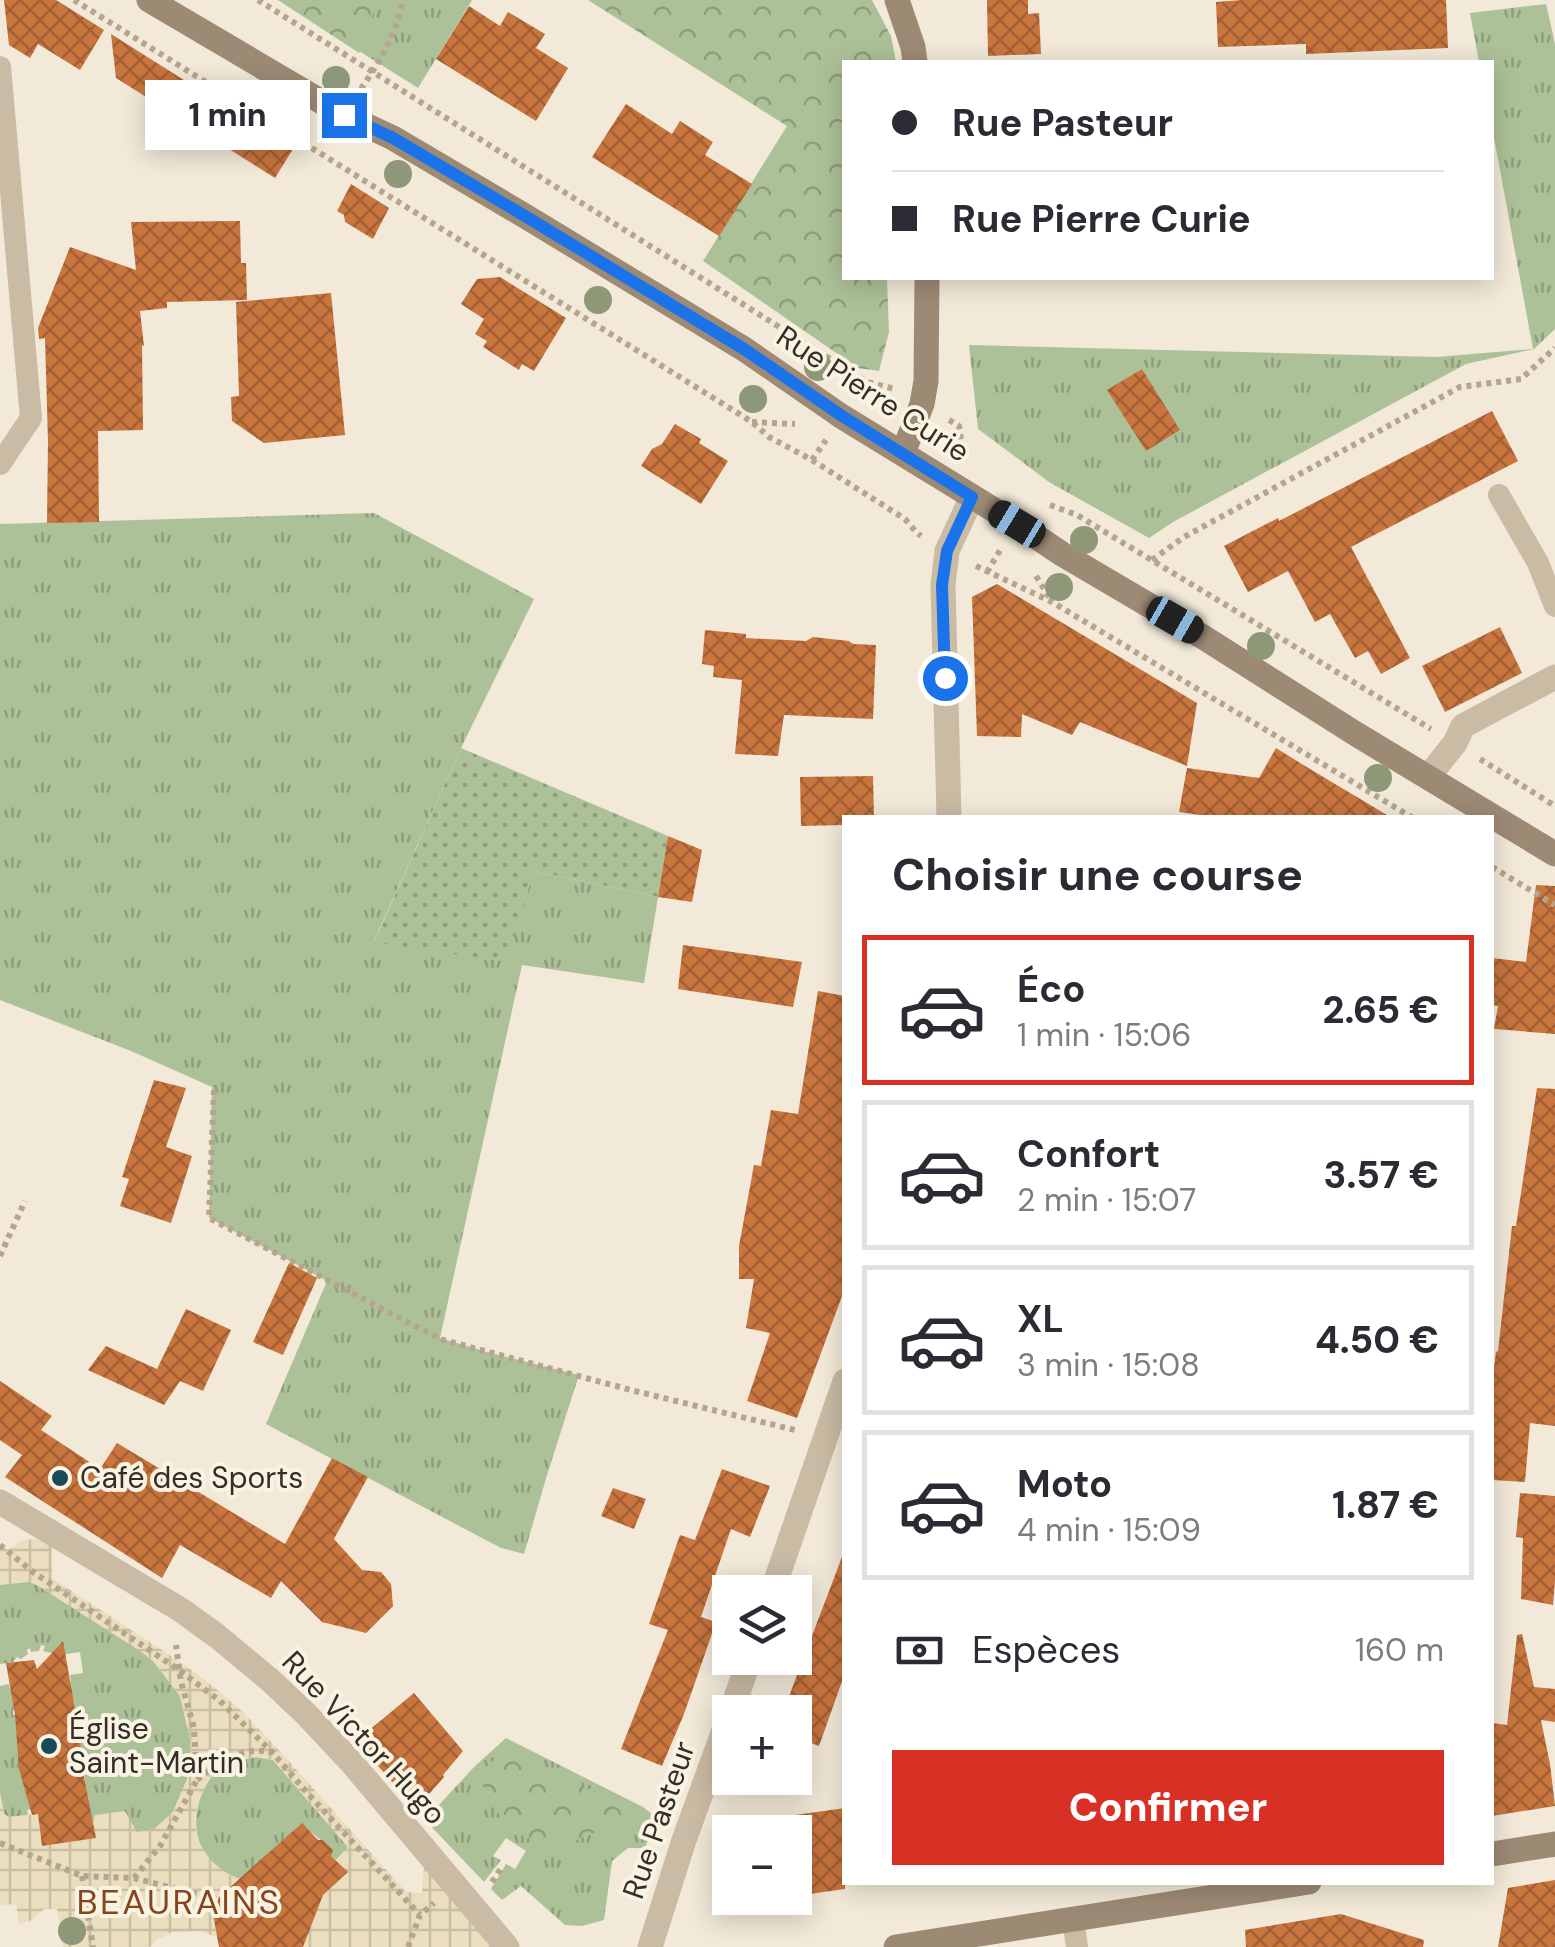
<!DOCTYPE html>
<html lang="fr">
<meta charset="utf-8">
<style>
body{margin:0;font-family:"DM Sans",sans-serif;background:#f7f7f7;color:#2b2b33;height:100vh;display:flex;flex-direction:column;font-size:38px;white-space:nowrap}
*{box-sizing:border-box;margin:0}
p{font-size:32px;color:#7c7c81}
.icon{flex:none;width:55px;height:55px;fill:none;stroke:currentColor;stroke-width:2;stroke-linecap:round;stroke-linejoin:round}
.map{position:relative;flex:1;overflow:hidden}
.sheet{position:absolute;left:842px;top:815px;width:652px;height:1070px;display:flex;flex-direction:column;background:#fff;border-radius:0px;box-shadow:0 5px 25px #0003}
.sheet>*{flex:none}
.top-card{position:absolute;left:842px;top:60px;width:652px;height:220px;border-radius:0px;box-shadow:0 5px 25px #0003;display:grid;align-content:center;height:220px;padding:0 50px;background:#fff}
.controls{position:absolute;left:712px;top:1575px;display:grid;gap:20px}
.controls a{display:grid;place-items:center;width:100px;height:100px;border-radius:0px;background:#fff;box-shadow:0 5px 25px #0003;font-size:50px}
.end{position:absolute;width:45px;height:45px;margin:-22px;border:12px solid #1a73e8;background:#fff;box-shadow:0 0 0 5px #fff}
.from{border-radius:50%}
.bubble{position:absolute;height:70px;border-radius:0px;background:#fff;box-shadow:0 5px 25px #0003;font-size:32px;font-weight:800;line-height:70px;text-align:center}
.car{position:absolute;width:30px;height:60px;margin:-30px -15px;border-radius:12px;box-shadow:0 0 8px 2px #0007;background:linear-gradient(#222 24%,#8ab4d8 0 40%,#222 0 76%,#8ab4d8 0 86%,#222 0)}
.top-card b{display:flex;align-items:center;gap:35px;height:95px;font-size:38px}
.top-card b+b{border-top:2px solid #e1e1e2}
.top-card i{width:25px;height:25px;background:#2b2b33}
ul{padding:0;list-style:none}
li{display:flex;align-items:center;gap:30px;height:150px;margin:0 20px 15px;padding:0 30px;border:5px solid #e1e1e2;border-radius:0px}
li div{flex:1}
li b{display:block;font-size:38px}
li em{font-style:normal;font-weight:800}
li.on{border-color:#d93025}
li>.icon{width:90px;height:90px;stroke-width:1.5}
h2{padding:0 50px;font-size:45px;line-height:120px}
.pay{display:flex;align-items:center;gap:25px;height:110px;padding:0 50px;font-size:38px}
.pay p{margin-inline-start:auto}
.primary-button{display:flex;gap:20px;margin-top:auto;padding:20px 50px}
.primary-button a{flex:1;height:115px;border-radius:0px;background:#d93025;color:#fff;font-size:40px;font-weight:800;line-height:115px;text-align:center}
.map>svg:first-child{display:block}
.grass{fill:url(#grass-tufts)}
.forest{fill:url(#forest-crowns)}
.garden{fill:url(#garden-dots)}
.plaza{fill:url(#plaza-grid)}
.building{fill:url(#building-cross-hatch)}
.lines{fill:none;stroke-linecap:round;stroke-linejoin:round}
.path{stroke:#b5a58e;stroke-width:6;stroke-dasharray:5 5;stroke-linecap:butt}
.lane{stroke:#cabba4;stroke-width:22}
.street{stroke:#cabba4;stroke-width:25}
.secondary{stroke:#9d8a75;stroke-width:25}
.tree{fill:#8e9778}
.route{stroke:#1a73e8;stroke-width:12}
.poi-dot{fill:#1a4a57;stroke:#f9f3e4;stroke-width:4}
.labels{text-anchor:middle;stroke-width:8;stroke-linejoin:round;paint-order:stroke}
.street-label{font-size:30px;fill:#352d26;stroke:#f9f3e4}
.poi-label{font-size:30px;fill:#352d26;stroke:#f9f3e4;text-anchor:start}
.quarter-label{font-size:35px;letter-spacing:2.5px;fill:#86461d;stroke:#f9f3e4}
</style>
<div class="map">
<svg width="1555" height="1947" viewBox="0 0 1555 1947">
<defs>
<pattern id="grass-tufts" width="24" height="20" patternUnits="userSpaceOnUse" patternTransform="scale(2.5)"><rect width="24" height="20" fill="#adc198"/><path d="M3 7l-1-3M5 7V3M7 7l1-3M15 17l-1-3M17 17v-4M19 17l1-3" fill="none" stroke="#8e9d7c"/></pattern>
<pattern id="forest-crowns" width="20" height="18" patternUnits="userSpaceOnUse" patternTransform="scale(2.5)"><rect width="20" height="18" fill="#adc198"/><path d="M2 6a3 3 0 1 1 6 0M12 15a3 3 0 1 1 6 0" fill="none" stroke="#8e9d7c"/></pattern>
<pattern id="garden-dots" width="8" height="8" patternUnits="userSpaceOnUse" patternTransform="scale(2.5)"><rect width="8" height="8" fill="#adc198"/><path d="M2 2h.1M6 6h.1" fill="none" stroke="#8e9d7c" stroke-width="1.8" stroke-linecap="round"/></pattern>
<pattern id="plaza-grid" width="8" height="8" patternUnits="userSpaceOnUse" patternTransform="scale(2.5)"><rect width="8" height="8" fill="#eadebe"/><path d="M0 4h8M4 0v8" fill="none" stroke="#c9bfa3"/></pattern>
<pattern id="building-cross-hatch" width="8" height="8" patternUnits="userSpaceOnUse" patternTransform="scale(2.5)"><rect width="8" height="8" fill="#c9753e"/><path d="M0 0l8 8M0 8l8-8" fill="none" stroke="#a46034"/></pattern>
</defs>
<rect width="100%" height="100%" fill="#f2e9d8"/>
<path class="grass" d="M278 0H472L418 88Z
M1546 4 1555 44V329L1534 349 1466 364 1173 522 1149 538 1049 482 978 429 969 345 1436 357 1533 349 1493 132 1492 62H1479L1470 13Z
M374 513 534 599 461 748 374 941 534 871 658 897 644 983 522 965 440 1338 487 1352 579 1375 547 1475 524 1554 501 1548 266 1424 327 1281 209 1218 212 1087 131 1051 0 1000V524Z
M12 1582H30L37 1585 142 1652 154 1662 180 1696 190 1739 191 1770 173 1812 154 1830 141 1834 74 1841 82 1782 85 1781 84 1776 81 1777 78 1759 81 1758V1753L75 1707 74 1701H69L68 1683 71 1681 70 1675 83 1673 80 1652 60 1655 43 1651 45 1646 41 1645 39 1651 31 1652 30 1648 27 1650 28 1654 21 1659 17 1657 13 1662 0 1664V1585Z
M9 1684 10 1689H13L16 1710H13V1715H17L24 1786 31 1809 27 1810 28 1815 9 1817 4 1814 0 1793V1686Z
M506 1738 643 1807 656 1817 645 1848H628L612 1861 604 1920 582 1926 565 1925 521 1886 502 1900 491 1889 506 1864 515 1869 526 1851 506 1838 493 1856 501 1860 484 1882 425 1820 475 1766Z
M256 1757 273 1760 348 1847 336 1860 331 1856 332 1849 301 1824 240 1879C199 1864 186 1828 204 1789 209 1779 215 1771 225 1766 235 1760 245 1759 256 1757Z"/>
<path class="forest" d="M278 0H378L359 53Z
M588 0H872L891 36 896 62H845V278H887L889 332 879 371 858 368 703 261 787 126Z
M508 1748 645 1817 630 1832 592 1833 556 1850 512 1831 490 1802 478 1774Z"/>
<path class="garden" d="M461 748 668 836 658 897 534 871 507 962 374 942Z"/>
<path class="plaza" d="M38 1539 52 1543V1578L183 1664 215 1688 243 1712 277 1748 406 1892 422 1893 424 1866 491 1947H296L314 1903 348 1873 336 1860 348 1847 273 1760 256 1757 238 1760 222 1767 209 1778 198 1802 195 1819 197 1839 211 1861 229 1875 240 1879 234 1893 223 1888 216 1900 213 1914 224 1919 217 1937 200 1931 172 1932 155 1941 150 1947H63L57 1909H44L30 1921 19 1924 16 1904 0 1905V1793L4 1815 9 1817 38 1814 41 1839 48 1845 89 1839 95 1815 125 1811 137 1832 154 1829 173 1812 191 1770 190 1739 180 1696 154 1662 142 1652 37 1585 29 1582 0 1585V1545L8 1550 23 1540Z"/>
<path class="building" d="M4 0H56L104 30 80 70 38 44 30 58 9 45Z
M987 0H1028V14L1039 13 1041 54 988 56Z
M1242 0H1446L1448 48 1306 54V44L1218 47 1216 2Z
M469 6 500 26 508 12 545 34 536 48 568 68 536 121 436 59Z
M111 34 293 149 275 178 116 78Z
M626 104 672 134 680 121 713 142 705 155 752 184 719 236 592 157Z
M351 184 389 208 373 239 345 222 344 215 337 211Z
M240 221 241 263H246L247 300 167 302V308L140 311 144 346 142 345 143 430 98 431 99 522 47 523 48 441 45 338 39 339 38 328 70 247 136 270 131 222Z
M500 277 566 318 534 371 522 364 519 370 483 347 487 341 475 334 484 319 461 304 477 279Z
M331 293 345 435 264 443 232 421 231 397 239 396 236 302Z
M1142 369 1180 430 1146 451 1107 390Z
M1492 411 1518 461 1351 547 1410 658 1381 674 1368 651 1355 658 1330 614 1315 622 1288 571 1248 592 1224 546 1278 518 1279 521Z
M675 424 701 439 699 443 728 461 701 504 641 466 652 449 662 444Z
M997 584 1197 703 1187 766 1080 722 1072 735 1022 714 1021 737 977 736 972 597Z
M1500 627 1522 673 1445 712 1422 666Z
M705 630 746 634V638L806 641 813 637 849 641 853 644 876 645 873 719 784 715 778 756 735 754 742 680 713 677 714 666 702 664Z
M1276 748 1310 769 1392 818H1221L1179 812 1187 768 1259 778Z
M873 776 874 818H845V825L801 826 800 777Z
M668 836 702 850 692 902 658 897Z
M1536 885 1555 886V1034L1494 1029 1498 1006 1492 1005V958L1526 962Z
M683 945 802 962 793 1007 678 989Z
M818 991 845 996V1288L797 1418 747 1401 770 1333 746 1328 754 1279H739V1246L754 1165 761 1166 771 1110 798 1114Z
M154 1080 186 1088 166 1147 192 1156 171 1223 120 1206 129 1179 122 1177Z
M1537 1088 1555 1089V1426L1530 1423 1525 1482 1492 1480V1384L1496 1352 1498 1351 1512 1226H1516Z
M289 1263 317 1278 283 1355 253 1342Z
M186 1309 231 1330 203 1391 180 1381 164 1405 88 1370 106 1346 157 1369Z
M0 1381 52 1416 41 1430 100 1469 117 1443 285 1544 332 1458 368 1477 334 1539 362 1570 381 1572 391 1584 393 1606 366 1633 322 1622 281 1581 271 1598 180 1545 162 1578 5 1477 22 1455 0 1440Z
M722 1469 770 1486 750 1537 731 1529 701 1617 716 1622 684 1714 662 1766 621 1749 668 1630 649 1624 680 1535 695 1540Z
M613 1488 646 1499 634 1529 601 1516Z
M1520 1493 1555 1496V1580L1553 1605 1521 1599 1523 1538 1516 1537Z
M842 1557 845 1558V1673L819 1746 795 1737V1712H783Z
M1522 1634 1534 1687 1555 1689V1722L1541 1720 1550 1764 1555 1806 1492 1816V1723L1507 1725 1517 1635Z
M63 1641 80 1737 82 1767 96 1838 42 1846 38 1814 32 1815 19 1769 15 1715 6 1663 34 1660 37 1669Z
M414 1693 463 1751 443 1775 444 1777 416 1809 356 1741Z
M845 1808V1889L795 1896V1815Z
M302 1823 318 1840H323L333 1850 331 1856 348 1872 323 1895 303 1947H219L213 1914 219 1897Z
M1555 1880V1947H1498L1508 1888Z
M1341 1914 1424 1940 1423 1947H1246L1245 1930Z"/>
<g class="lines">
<path class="path" d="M74 0 752 422 769 437 812 460 905 519 916 532 921 536
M258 0 867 382 895 389
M361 89C380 61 396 34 403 0
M949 420 959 426 963 452
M752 422 795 424
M812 460 826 440
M1050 505 1077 515 1431 729
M1152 560 1184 537 1460 387 1521 379 1555 348
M976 566 1052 602 1413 818
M987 572 1002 547
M1036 576 1051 600
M1480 759 1555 806
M1492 867 1555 905
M214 1090 209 1218 440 1339 631 1390 799 1431
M0 1256 25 1201
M0 1545 33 1572 179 1670 220 1701 272 1752 310 1796 420 1915
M197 1780C219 1762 242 1746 271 1752
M0 1843 82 1876 134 1878 216 1899
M82 1876 93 1947
M134 1878 160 1846 197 1780 194 1728 181 1682 176 1645
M492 1882 502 1867
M408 1947 420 1915 434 1903"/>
<path class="lane" d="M0 67 31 418 0 464
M1499 495 1538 563 1555 606
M1073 1918 1077 1947"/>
<path class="street" d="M1428 777 1455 743 1463 726 1555 677
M949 818 943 585 947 551 972 497
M0 1502 181 1610 217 1636 270 1680 306 1714 352 1763 507 1947
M772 1592 845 1381
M731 1712 750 1658
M650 1947 684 1840 730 1714"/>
<path class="secondary" d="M149 0 344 115 393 138 525 216 744 349 841 416 1017 524 1062 554 1203 637 1356 734 1555 854
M897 0 913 47 915 62
M903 453 922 404 926 381 927 278
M1492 1854 1555 1844
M896 1947 1309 1882"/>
</g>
<g class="tree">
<circle cx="336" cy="80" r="14"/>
<circle cx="398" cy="174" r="14"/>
<circle cx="598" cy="300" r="14"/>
<circle cx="818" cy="367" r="14"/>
<circle cx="753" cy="399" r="14"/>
<circle cx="1084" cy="540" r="14"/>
<circle cx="1059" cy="587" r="14"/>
<circle cx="1261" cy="646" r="14"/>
<circle cx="1378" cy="778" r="14"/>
<circle cx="72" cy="1931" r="14"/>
</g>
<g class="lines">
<path class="route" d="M344 115 393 138 525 216 744 349 842 416 972 497 947 551 942 585 945 678"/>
</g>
<g class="poi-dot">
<circle cx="60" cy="1478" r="10"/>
<circle cx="49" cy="1746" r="10"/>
</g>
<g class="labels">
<g class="street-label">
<text transform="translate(873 394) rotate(33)" y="10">Rue Pierre Curie</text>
<text transform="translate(364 1738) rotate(47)" y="10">Rue Victor Hugo</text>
<text transform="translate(659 1820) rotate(-71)" y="10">Rue Pasteur</text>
</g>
<g class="poi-label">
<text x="80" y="1488">Café des Sports</text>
<text x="69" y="1739">Église<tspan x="69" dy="34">Saint-Martin</tspan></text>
</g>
<g class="quarter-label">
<text x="179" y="1914">BEAURAINS</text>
</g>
</g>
</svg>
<div class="controls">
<a><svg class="icon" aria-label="layers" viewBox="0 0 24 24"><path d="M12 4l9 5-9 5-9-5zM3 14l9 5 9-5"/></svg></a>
<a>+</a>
<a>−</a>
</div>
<i class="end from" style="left:945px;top:678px"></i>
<i class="end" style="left:344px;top:115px"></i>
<div class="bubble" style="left:145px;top:80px;width:165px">1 min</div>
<i class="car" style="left:1017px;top:524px;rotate:301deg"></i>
<i class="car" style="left:1175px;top:620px;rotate:120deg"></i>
<div class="top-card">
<b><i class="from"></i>Rue Pasteur</b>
<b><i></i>Rue Pierre Curie</b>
</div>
<section class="sheet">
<h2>Choisir une course</h2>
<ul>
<li class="on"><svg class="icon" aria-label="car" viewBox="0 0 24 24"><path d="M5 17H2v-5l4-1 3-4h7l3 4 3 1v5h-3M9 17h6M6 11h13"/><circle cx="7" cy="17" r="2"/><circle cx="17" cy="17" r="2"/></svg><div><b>Éco</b><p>1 min · 15:06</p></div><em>2.65 €</em></li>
<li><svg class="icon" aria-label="car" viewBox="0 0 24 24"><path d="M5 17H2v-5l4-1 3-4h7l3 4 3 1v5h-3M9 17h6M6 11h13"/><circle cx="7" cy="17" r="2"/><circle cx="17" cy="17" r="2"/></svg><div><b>Confort</b><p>2 min · 15:07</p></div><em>3.57 €</em></li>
<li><svg class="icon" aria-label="car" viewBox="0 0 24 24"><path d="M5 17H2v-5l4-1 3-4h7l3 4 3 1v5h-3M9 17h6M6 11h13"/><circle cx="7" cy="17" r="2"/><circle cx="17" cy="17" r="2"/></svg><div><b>XL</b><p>3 min · 15:08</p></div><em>4.50 €</em></li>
<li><svg class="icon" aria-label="car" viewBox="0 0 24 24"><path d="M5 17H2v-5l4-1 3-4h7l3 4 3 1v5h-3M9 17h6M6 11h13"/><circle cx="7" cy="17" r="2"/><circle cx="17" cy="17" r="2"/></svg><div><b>Moto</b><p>4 min · 15:09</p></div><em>1.87 €</em></li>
</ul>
<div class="pay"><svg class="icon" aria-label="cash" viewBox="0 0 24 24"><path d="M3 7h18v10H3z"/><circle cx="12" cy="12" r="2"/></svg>Espèces<p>160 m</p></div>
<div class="primary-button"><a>Confirmer</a></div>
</section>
</div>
